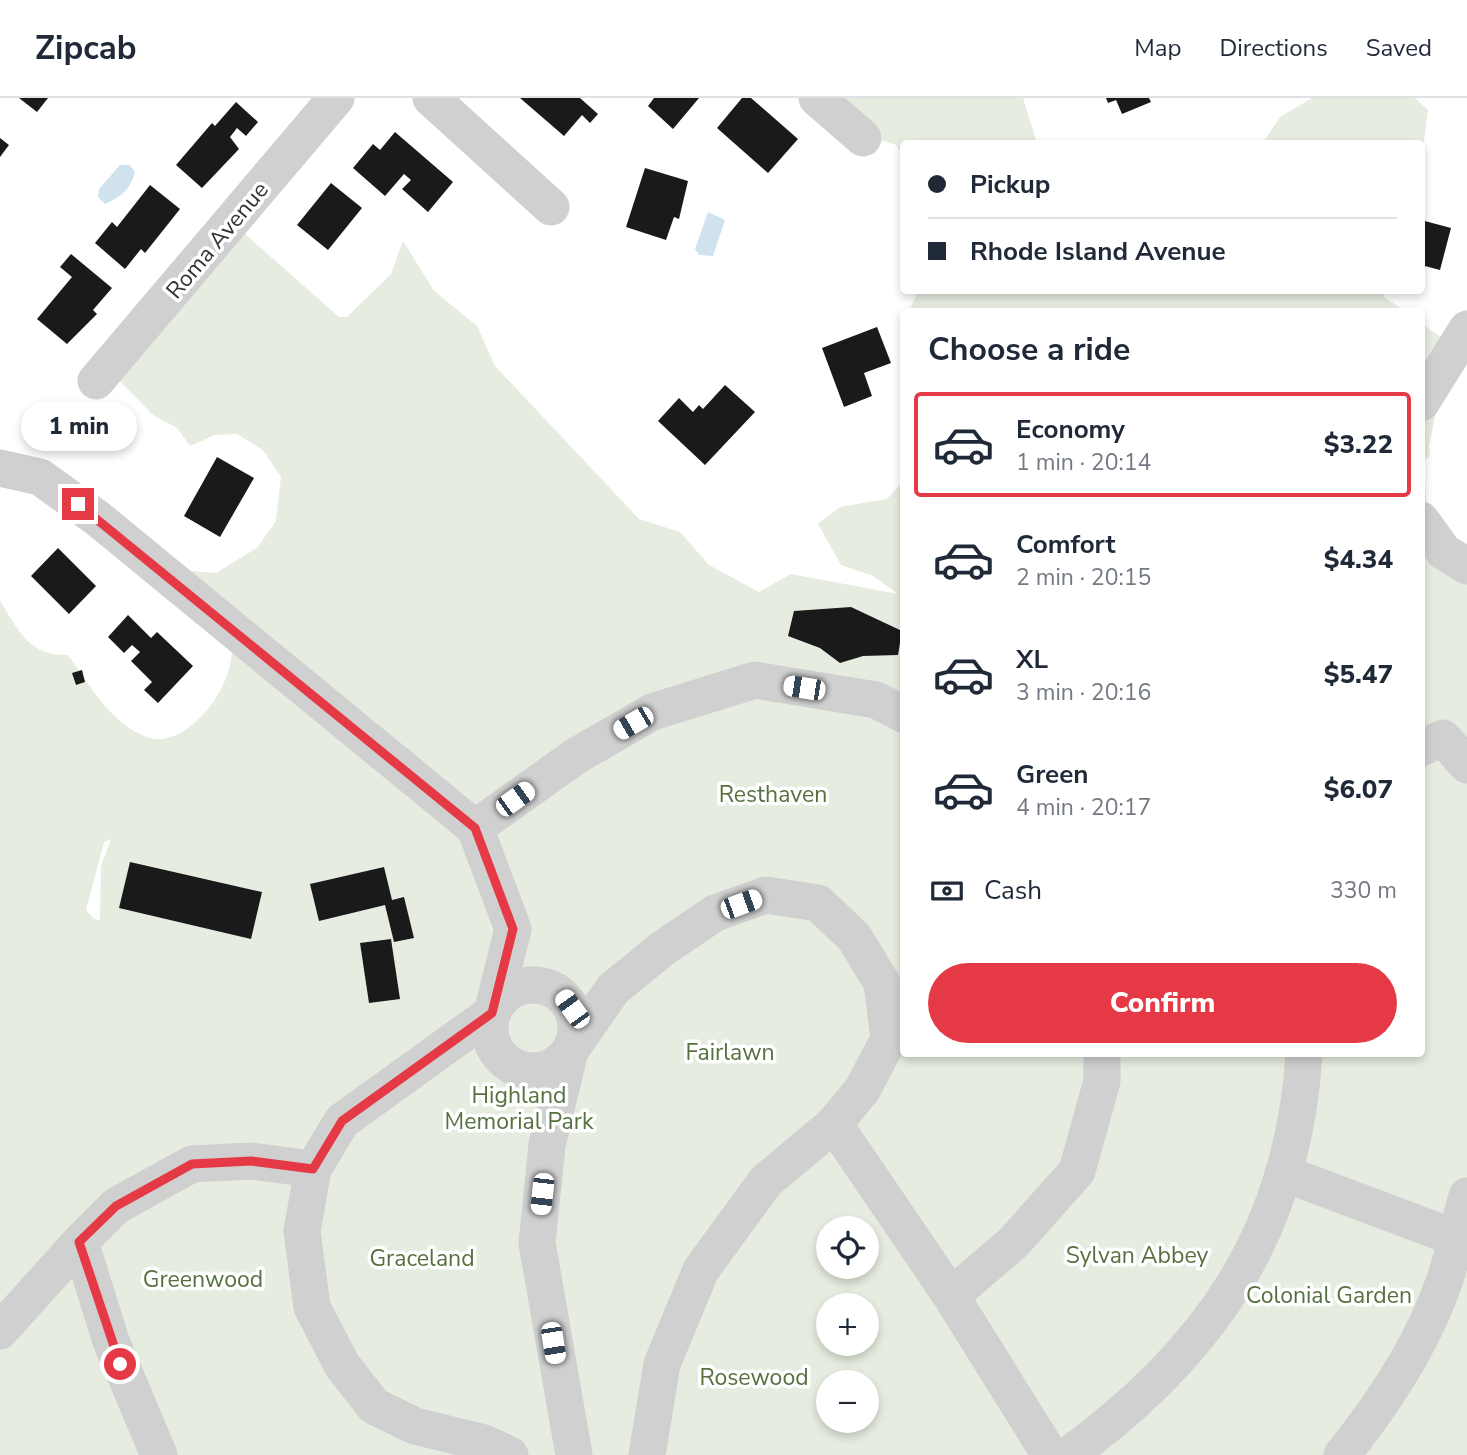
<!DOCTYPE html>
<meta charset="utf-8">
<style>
body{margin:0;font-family:"Nunito Sans",sans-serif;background:#f6f6f7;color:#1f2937;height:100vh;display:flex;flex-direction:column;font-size:26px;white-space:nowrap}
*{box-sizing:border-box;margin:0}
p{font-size:23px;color:#747a83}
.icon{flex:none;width:38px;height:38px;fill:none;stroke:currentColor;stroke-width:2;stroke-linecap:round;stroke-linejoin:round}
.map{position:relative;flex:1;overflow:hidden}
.sheet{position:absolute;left:900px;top:210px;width:525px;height:749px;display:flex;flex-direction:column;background:#fff;border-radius:7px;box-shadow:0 4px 10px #0003}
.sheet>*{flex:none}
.guide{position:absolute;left:900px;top:42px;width:525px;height:154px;border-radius:7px;box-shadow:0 4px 10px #0003;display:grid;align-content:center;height:154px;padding:0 28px;background:#fff}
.buttons{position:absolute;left:816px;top:1118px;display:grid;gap:14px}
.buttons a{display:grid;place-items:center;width:63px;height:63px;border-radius:50%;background:#fff;box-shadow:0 4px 10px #0003;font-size:35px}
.end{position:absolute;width:32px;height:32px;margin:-16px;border:9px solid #e63946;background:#fff;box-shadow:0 0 0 4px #fff}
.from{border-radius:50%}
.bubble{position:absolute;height:49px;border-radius:24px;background:#fff;box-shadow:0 4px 10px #0003;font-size:23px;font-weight:800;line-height:49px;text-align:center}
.car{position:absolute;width:21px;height:42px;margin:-21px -10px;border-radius:9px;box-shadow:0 0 5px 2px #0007;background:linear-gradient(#fff 24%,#345 0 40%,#fff 0 76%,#345 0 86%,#fff 0)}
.guide b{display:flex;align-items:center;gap:24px;height:66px;font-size:26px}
.guide b+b{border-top:2px solid #e0e1e3}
.guide i{width:18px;height:18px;background:#1f2937}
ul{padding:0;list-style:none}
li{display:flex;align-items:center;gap:21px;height:105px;margin:0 14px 10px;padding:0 14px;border:4px solid transparent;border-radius:7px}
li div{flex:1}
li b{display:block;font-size:26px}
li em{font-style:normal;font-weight:800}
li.current{border-color:#e63946}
li>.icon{width:63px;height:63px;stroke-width:1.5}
h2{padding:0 28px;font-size:32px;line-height:84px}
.pay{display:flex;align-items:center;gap:18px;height:77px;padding:0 28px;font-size:26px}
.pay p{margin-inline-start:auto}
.cta{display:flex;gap:14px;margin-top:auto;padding:14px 28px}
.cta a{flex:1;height:80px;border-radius:42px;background:#e63946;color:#fff;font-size:28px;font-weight:800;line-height:80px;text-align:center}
header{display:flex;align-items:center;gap:42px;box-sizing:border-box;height:98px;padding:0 35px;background:#fff;border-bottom:2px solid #e0e1e3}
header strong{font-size:33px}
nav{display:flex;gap:38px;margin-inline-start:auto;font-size:24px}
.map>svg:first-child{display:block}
.green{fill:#e6ecdf;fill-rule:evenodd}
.water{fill:#cfe2ee}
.building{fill:#1a1a1a}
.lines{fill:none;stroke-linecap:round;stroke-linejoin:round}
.minor{stroke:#d0d0d0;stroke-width:37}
.route{stroke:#e63946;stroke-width:9}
.labels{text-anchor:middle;stroke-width:7;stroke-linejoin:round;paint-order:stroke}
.street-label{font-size:23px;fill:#333;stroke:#fff}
.park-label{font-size:23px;fill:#56703f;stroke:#fff}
</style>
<header>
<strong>Zipcab</strong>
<nav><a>Map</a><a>Directions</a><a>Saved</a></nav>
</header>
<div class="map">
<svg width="1467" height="1357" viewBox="0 0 1467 1357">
<rect width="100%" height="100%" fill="#fff"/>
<path class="green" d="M822 0H1023L1037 45 903 46V58L896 47 866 37Z
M1312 0H1415L1428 12 1421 66V46L1263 45 1280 19Z
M236 128 339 219H347L391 176 403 143 434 193 477 228 495 268 639 421 680 434 709 467 759 494 791 476 898 496 873 478 841 467 818 426 840 409 887 401 903 384V956H1421V225L1456 250 1444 274 1429 348 1430 358 1424 362 1426 404 1435 434 1467 461V1357H0V503C19 533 29 558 68 557 89 586 109 623 144 638 186 657 238 584 231 547 228 533 190 487 180 472L216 475 257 450 276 423 281 379 263 352 237 336 215 337 190 348 177 330 153 317 106 269ZM111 741 101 768 100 822 94 821 86 812 104 744ZM828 1130H866V1169H828ZM828 1208H866V1246H828ZM828 1284H866V1323H828Z
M918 193 1382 192 1384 199 1405 213H909Z"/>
<path class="water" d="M120 67H130L135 74C131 91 120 100 105 106L98 99 99 91Z
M708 114 725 122 713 158 699 157 695 151Z"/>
<path class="building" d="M19 0H48L37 14Z
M520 0H580L598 16 590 25 582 17 564 38Z
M654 0H699L673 31 648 8Z
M742 0H751L798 41 768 75 717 30Z
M1106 0H1149L1151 4 1122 16 1116 2 1108 5Z
M236 4 258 24 246 38 237 30 230 39 239 51 202 90 176 67 212 25 215 28Z
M395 34 453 84 428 114 402 91 411 82 404 76 385 98 353 70 373 46 380 52Z
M0 40 9 47 0 59Z
M645 70 688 83 679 121 674 119 666 142 626 129Z
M331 85 362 110 328 152 297 127Z
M150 87 180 111 145 155 141 151 125 171 95 145 112 124 117 129Z
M1421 122 1451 130 1440 172 1421 167Z
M71 156 112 190 93 212 97 216 67 246 37 221 72 179 60 169Z
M877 229 891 265 864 275 872 298 844 309 822 250Z
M725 287 755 314 705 367 658 323 679 300 693 314 699 307 703 311Z
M217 359 254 380 220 439 184 418Z
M58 450 96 488 69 516 31 478Z
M851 509 902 533 898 557 863 558 840 565 820 550 788 538 794 513Z
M128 517 151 540 157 534 193 568 158 605 144 592 152 584 131 563 140 554 132 547 124 555 108 539Z
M82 572 85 584 76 587 72 575Z
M130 764 262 794 251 841 119 810Z
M384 769 392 802 404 799 414 840 394 844 385 807 319 823 310 786Z
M391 841 400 901 369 905 360 845Z"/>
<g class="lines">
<path class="minor" d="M431 0 551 109
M817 0 863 40
M96 283 336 0
M1421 305 1467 231
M0 370 40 379 97 420 475 730 513 831 492 915 342 1023 313 1071 302 1133 312 1209 342 1267 374 1308 415 1328 484 1345 510 1357
M1421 422 1444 454 1467 468
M1421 650 1443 640 1467 667
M475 730 576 658 652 614 755 582 876 602 903 616
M490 930a43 43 0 1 1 86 0a43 43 0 1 1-86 0Z
M834 1026 951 1198 1050 1357
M1283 1075 1456 1140
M80 1144 111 1243 159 1357
M951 1198 1014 1144 1077 1073 1102 983V956
M0 1233 80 1144 116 1108 192 1066 251 1063 313 1071
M574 1357 537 1145 547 1047 570 953 613 891 662 851 715 815 766 797 818 805 854 839 882 885 889 941 862 992 834 1026 766 1083 701 1172 662 1266 647 1357
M1069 1357C1210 1254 1293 1134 1304 956
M1342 1357C1383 1306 1424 1244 1445 1181 1454 1154 1459 1126 1467 1098"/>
</g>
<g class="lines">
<path class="route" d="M78 406 475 730 513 831 492 915 342 1023 313 1071 251 1063 192 1066 116 1108 79 1144 120 1266"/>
</g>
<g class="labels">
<g class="street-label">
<text transform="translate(217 142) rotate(-50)" y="8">Roma Avenue</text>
</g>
<g class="park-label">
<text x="773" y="704">Resthaven</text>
<text x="730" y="962">Fairlawn</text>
<text x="519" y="1005">Highland<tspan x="519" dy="26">Memorial Park</tspan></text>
<text x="1137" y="1165">Sylvan Abbey</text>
<text x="422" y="1168">Graceland</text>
<text x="203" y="1189">Greenwood</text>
<text x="1329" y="1205">Colonial Garden</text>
<text x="754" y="1287">Rosewood</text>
</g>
</g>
</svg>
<div class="buttons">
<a><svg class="icon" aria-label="locate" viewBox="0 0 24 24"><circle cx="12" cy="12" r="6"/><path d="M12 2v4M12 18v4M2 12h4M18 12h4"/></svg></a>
<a>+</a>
<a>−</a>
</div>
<i class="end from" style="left:120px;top:1266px"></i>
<i class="end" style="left:78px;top:406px"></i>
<div class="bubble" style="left:21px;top:304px;width:116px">1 min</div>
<i class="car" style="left:804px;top:590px;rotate:279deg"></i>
<i class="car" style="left:633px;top:625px;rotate:240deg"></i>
<i class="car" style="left:515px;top:701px;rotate:54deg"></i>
<i class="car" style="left:741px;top:806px;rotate:70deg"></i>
<i class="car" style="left:572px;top:911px;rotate:324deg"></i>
<i class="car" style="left:542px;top:1096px;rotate:186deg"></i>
<i class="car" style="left:553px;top:1245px;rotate:171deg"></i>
<div class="guide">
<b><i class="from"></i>Pickup</b>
<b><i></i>Rhode Island Avenue</b>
</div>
<section class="sheet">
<h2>Choose a ride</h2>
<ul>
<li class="current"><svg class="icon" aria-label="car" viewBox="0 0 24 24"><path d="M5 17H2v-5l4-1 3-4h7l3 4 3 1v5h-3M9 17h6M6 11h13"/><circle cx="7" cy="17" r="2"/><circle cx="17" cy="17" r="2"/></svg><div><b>Economy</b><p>1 min · 20:14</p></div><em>$3.22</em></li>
<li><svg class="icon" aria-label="car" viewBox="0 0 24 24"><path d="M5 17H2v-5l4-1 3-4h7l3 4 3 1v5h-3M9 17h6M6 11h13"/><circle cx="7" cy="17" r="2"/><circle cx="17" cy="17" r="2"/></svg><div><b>Comfort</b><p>2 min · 20:15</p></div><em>$4.34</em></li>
<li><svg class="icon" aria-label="car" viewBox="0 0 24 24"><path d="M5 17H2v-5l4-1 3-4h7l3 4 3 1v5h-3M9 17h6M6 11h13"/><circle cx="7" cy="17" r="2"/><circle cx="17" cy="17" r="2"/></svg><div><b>XL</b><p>3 min · 20:16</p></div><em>$5.47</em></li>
<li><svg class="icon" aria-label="car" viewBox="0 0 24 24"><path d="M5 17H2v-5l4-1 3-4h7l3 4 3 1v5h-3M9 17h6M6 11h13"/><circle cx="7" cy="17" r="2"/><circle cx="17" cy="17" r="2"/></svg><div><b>Green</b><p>4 min · 20:17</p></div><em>$6.07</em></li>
</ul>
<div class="pay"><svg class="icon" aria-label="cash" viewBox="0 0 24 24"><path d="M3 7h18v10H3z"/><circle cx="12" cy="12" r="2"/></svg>Cash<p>330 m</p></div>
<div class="cta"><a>Confirm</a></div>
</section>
</div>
